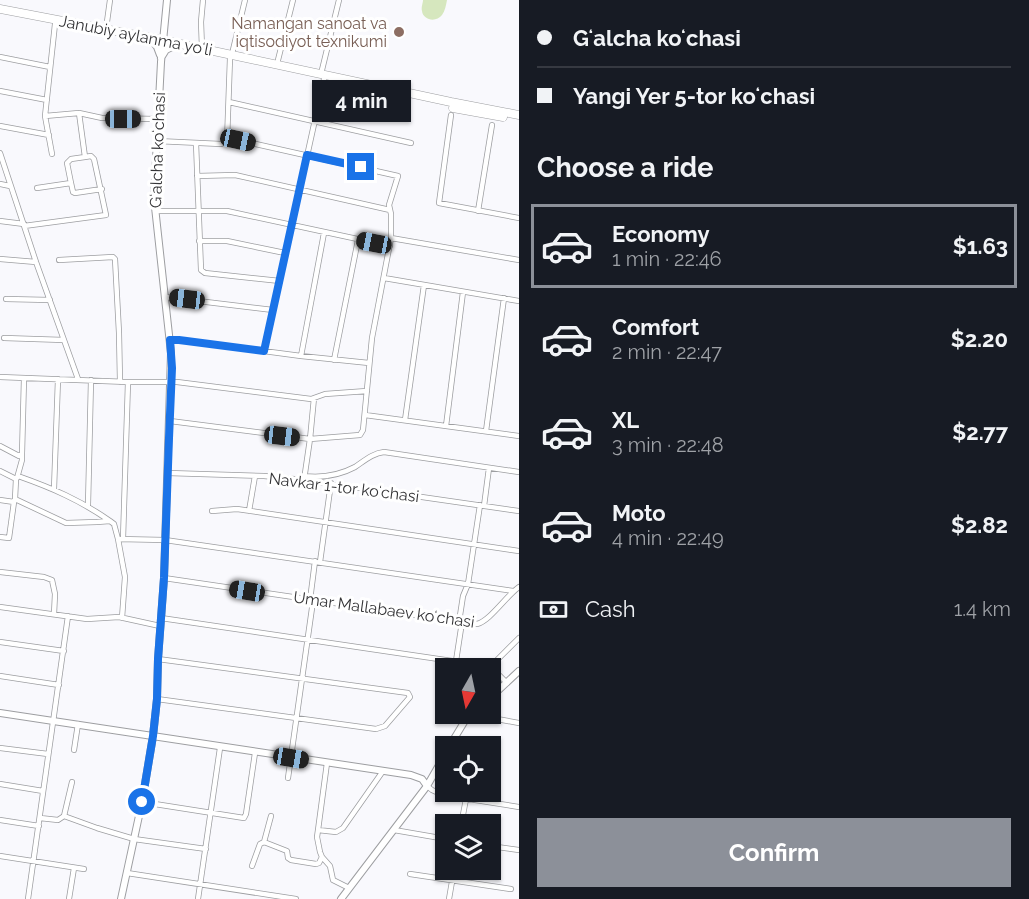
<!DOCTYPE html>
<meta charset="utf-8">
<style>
body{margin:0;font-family:Raleway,sans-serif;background:#20242c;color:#f1f3f6;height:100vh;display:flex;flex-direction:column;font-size:22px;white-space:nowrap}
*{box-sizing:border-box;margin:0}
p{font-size:20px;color:#9ea1a6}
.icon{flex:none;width:33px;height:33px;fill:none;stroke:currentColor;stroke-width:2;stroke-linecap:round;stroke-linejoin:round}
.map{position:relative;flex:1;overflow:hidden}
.details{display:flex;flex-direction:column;background:#171b24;width:510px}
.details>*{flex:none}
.banner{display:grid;align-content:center;height:132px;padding:0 18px;background:#171b24}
.needle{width:39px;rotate:189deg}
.buttons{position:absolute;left:435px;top:658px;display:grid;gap:12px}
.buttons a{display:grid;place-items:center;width:66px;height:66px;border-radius:0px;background:#171b24;box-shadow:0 2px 4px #0004;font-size:30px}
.end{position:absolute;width:27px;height:27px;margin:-14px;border:8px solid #1a73e8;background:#fff;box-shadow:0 0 0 3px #fff}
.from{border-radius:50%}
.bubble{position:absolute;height:42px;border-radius:0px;background:#171b24;box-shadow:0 2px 4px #0004;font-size:20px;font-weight:700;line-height:42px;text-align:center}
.car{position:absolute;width:18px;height:36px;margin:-18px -9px;border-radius:8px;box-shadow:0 0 4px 2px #0007;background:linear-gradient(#222 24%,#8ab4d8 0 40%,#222 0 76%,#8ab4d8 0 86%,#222 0)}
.banner b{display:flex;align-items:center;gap:21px;height:57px;font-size:22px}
.banner b+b{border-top:2px solid #363941}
.banner i{width:15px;height:15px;background:#f1f3f6}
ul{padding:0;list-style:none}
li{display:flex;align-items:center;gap:18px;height:84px;margin:0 12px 9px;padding:0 6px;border:3px solid transparent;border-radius:0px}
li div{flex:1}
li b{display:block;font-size:22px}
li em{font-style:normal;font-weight:700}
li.active{border-color:#8c9099}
li>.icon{width:54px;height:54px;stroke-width:1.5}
h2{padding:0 18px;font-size:27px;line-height:72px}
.pay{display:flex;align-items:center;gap:15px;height:66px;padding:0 18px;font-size:22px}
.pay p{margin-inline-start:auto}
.cta{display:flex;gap:12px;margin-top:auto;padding:12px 18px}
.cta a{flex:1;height:69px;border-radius:0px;background:#8c9099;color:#fff;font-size:24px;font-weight:700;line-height:69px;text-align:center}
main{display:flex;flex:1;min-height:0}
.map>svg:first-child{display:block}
.green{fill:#d6e7be}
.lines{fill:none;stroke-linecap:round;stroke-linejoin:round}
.street-casing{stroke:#9d9ea1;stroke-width:6}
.secondary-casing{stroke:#9d9ea1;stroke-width:8}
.highway-casing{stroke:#9d9ea1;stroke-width:9}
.street{stroke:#fff;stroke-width:4.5}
.secondary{stroke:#fff;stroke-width:6}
.highway{stroke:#fff;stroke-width:8}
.route{stroke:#1a73e8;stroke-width:8}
.education-dot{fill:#8d6e63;stroke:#fff;stroke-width:2}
.labels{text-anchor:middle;stroke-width:6;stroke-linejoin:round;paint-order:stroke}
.education-label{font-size:16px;fill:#785e54;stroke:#fff;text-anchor:end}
.street-label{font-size:16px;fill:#343436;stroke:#fff}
</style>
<main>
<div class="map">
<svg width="519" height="899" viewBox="0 0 519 899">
<rect width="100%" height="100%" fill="#f9f9fd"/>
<path class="green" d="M423 0H447C446 5 445 11 442 15 436 23 423 20 422 11 421 7 423 3 423 0Z"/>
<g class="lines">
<g class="street-casing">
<path id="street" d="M106 29 110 0
M202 48 201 22 203 0
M232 54 245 0
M0 57 50 67
M277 64 293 0
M321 74 339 0
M0 91 47 100
M229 102 411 143
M451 115 439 203 519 218
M45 116 79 113 102 118 157 119
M0 126 49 135
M157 141 221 144 227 141 230 58
M227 141 231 139 238 140 398 176 389 205 391 214V238
M196 143 201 270 205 273 280 281
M0 153 36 262 78 379
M52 154 45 116 55 24
M197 176 235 175 390 210
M71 183 73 192 75 193 102 189
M0 184 10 186
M37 188 71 183 67 163 71 159 85 157
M155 211H227L390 246
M478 211 492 125
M0 221 24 224
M24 226 106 215 94 159 91 156 85 157 79 113
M199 241H227L285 253
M0 259 36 262
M59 260 113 257 115 259 119 333 120 382
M384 278 519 301
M165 297 273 310
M6 299 50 300
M4 338 64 340
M170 340H179L301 356 369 363
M264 351 324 79
M301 356 324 233
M334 360 358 240
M0 377 128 382H177L311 399 325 394 367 391
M365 415 519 436
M405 420 424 285
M170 421 310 439 314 398
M446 426 463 292
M486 431 504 298
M0 446 19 456 22 454 24 378
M0 471 16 479 15 499
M168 473 264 476 304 480 519 511
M18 476C52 488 80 500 110 521
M304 476C322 478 340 475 355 467 364 461 373 453 384 452L519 472
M17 478 22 460V454
M304 480 310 439 360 435 363 430 372 338 391 238 519 260
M54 489 58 379
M0 500 14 502 15 499 66 523 97 522 110 521 114 524 118 539 165 540 513 591
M88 505 91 380
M484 506 489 468
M212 511 237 509 519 551
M249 511 255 476
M0 537 9 538 14 502
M118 539 125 577 122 618
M123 539 128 382
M320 562 331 483
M0 572 44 577 52 580 55 594 54 614
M164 578 477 624C490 621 506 596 519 587
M310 600 315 561
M0 607 87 619 119 617 160 626
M161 618 486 666 493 669 507 683
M459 622 463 596 468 584 480 505
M0 642 64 651
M456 661 462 622
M490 667 519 638
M0 676 59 685
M157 699 376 729 385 726 410 697 408 693 158 659
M479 714 486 717 519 723
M0 748 48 754
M74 750 78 724
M327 763 318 830 336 832 343 828 383 771
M288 778 313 601
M72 782 64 816 97 828 134 839 206 849
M0 784 43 791
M427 786 432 790 443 795 519 807
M142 802 244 818 246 814 255 753
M271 816 264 842 287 851 288 858 291 860 316 864 319 863 322 857
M40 818 58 820 64 816
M0 820 39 826
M461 825 466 799
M318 830 317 837 320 852 322 857 330 866 333 880 349 888
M394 830 446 839
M490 846 519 850
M0 856 84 869
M252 866 260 844 264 842
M127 873 296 899
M410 874 511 889
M28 899 68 616
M69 899 74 868
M198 899 220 748
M449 899 454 870"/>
</g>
<g class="secondary-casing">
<path id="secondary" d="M153 42 157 47 160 55
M161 58 166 50 174 46
M490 698 519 671
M0 713 411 775 422 779 427 786
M449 747 466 719 471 714
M121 899 142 802 153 736 157 699 158 659 164 578 171 353 154 198 161 62 167 0
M341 899 427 786 446 753"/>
</g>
<g class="highway-casing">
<path id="highway" d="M0 9 162 40 451 102 519 115
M453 108 503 117"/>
</g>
<use href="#street" class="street"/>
<use href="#secondary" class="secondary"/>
<use href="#highway" class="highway"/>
</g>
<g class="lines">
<path class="route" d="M142 802 153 736 157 699 158 659 164 578 169 438 172 368 170 340H179L264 351 307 155 361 167"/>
</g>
<circle class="education-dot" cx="399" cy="32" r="6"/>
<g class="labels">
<g class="education-label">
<text x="387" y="29">Namangan sanoat va<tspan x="387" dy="18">iqtisodiyot texnikumi</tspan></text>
</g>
<g class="street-label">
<text transform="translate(136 35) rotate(11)" y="6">Janubiy aylanma yoʻli</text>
<text transform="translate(157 150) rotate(-88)" y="6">Gʻalcha koʻchasi</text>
<text transform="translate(344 487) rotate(7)" y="6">Navkar 1-tor koʻchasi</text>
<text transform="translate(384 609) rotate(8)" y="6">Umar Mallabaev koʻchasi</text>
</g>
</g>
</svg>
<div class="buttons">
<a><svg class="needle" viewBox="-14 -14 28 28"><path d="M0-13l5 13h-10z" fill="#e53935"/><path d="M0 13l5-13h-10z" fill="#9ea1a6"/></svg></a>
<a><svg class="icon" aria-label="locate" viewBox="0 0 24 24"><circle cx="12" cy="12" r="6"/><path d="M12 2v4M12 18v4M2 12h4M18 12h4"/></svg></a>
<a><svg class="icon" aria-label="layers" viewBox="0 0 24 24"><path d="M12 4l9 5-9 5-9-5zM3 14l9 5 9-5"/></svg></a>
</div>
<i class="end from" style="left:142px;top:802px"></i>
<i class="end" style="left:361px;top:167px"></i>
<div class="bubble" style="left:312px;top:80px;width:99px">4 min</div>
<i class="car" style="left:123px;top:119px;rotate:90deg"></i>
<i class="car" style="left:238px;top:140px;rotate:102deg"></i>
<i class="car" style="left:374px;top:243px;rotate:281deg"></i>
<i class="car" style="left:187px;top:299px;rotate:277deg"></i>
<i class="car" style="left:282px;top:436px;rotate:97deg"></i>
<i class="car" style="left:247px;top:591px;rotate:279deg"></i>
<i class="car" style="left:291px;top:758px;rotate:99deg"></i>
</div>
<section class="details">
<div class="banner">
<b><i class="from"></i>Gʻalcha koʻchasi</b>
<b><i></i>Yangi Yer 5-tor koʻchasi</b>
</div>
<h2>Choose a ride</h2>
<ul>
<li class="active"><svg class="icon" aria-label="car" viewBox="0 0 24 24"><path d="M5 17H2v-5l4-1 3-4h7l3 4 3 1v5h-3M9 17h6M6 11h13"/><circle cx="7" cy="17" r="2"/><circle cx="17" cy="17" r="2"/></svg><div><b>Economy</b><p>1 min · 22:46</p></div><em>$1.63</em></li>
<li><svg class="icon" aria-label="car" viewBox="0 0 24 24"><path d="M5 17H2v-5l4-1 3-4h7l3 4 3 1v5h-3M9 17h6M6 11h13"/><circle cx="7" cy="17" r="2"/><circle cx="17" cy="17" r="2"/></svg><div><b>Comfort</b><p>2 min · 22:47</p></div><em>$2.20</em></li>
<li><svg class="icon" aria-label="car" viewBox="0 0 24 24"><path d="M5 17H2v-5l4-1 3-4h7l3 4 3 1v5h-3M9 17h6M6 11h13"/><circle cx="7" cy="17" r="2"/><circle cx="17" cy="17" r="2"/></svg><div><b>XL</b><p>3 min · 22:48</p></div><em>$2.77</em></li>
<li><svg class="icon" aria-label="car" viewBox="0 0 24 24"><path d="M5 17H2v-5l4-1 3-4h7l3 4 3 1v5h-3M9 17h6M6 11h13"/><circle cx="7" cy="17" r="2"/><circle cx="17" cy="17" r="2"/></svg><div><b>Moto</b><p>4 min · 22:49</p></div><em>$2.82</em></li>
</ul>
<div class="pay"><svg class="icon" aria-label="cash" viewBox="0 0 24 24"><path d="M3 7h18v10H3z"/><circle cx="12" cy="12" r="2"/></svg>Cash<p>1.4 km</p></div>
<div class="cta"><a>Confirm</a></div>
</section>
</main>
